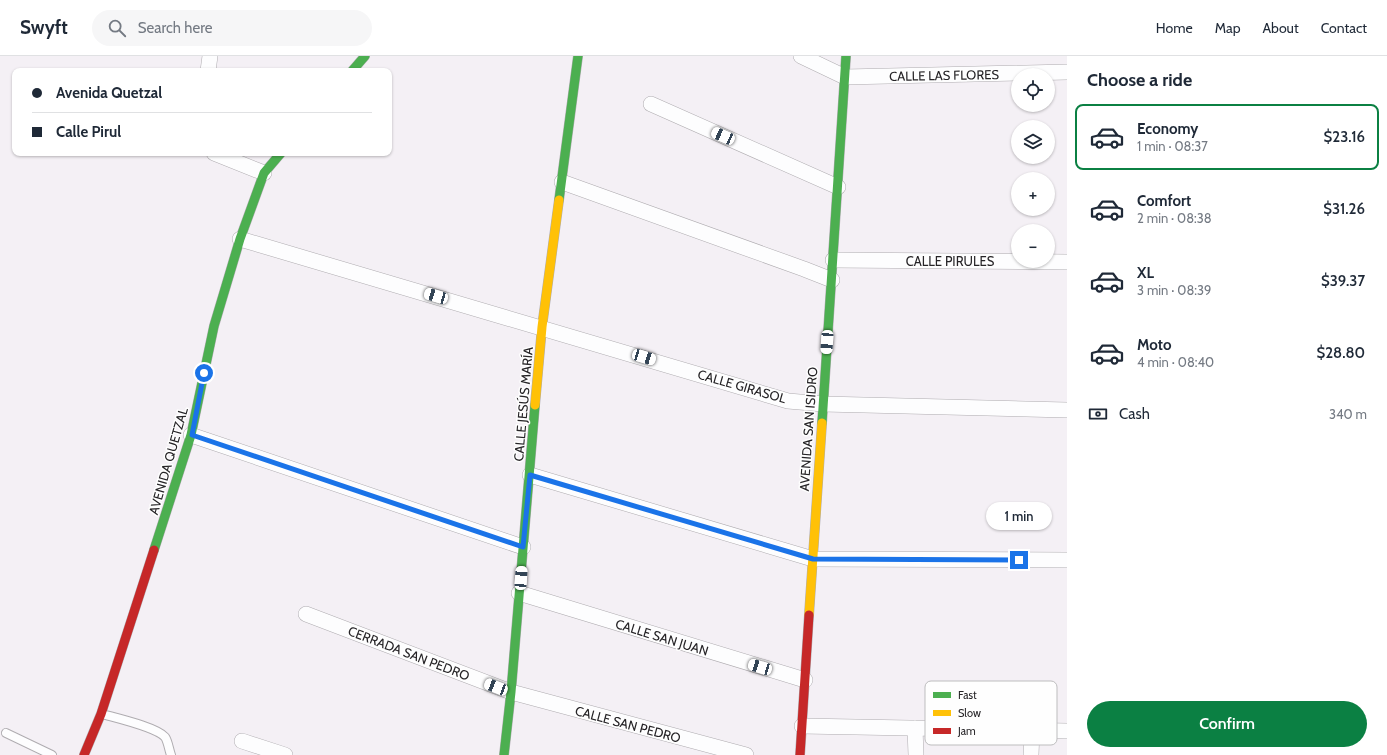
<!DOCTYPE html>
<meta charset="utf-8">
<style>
body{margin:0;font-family:Cabin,sans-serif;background:#f6f6f7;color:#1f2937;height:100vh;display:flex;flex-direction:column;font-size:15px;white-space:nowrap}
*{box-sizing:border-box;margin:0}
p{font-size:13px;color:#747a83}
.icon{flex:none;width:22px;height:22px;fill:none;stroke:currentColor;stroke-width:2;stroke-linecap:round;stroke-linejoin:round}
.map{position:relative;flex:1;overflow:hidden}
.side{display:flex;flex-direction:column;background:#fff;width:320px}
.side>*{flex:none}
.banner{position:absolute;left:12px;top:12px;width:380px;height:88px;border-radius:8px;box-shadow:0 1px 3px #0004;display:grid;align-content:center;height:88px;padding:0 20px;background:#fff}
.tools{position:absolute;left:1011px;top:12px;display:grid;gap:8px}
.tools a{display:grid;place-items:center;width:44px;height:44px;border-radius:50%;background:#fff;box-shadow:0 1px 3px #0004;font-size:20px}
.end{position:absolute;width:18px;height:18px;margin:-9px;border:5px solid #1a73e8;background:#fff;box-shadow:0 0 0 2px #fff}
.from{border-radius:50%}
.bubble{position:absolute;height:28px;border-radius:14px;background:#fff;box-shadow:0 1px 3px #0004;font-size:13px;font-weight:600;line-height:28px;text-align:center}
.car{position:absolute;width:12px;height:24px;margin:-12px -6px;border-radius:5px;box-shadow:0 0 3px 1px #0007;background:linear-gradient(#fff 24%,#345 0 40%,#fff 0 76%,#345 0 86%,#fff 0)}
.banner b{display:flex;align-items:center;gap:14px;height:38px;font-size:15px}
.banner b+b{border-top:1px solid #e0e1e3}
.banner i{width:10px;height:10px;background:#1f2937}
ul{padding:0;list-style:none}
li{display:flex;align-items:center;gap:12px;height:66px;margin:0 8px 6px;padding:0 12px;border:2px solid transparent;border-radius:8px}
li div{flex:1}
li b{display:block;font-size:15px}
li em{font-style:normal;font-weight:600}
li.selected{border-color:#0b8043}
li>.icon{width:36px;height:36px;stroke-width:1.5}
h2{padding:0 20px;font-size:18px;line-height:48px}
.pay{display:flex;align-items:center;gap:10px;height:44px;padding:0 20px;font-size:15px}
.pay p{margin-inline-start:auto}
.primary-button{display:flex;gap:8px;margin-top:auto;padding:8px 20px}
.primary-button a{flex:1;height:46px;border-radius:24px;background:#0b8043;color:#fff;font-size:16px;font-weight:600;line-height:46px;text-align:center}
header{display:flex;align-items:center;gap:24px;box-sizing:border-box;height:56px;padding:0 20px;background:#fff;border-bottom:1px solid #e0e1e3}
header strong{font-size:19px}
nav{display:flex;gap:22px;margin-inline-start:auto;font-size:14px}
.search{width:280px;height:36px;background:#f6f6f7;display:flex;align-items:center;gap:10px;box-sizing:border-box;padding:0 14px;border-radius:22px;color:#747a83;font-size:15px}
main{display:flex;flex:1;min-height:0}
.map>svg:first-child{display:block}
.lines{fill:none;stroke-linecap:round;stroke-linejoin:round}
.lane-casing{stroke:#afacb0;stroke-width:10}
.street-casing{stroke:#afacb0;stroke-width:16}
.fast-casing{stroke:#afacb0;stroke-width:10}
.slow-casing{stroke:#afacb0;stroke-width:10}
.jam-casing{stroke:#afacb0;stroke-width:10}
.lane{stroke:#fdfdfe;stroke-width:8}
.street{stroke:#fdfdfe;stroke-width:15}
.fast{stroke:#4caf50;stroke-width:9}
.slow{stroke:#ffc107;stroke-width:9}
.jam{stroke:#c62828;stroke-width:9}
.route{stroke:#1a73e8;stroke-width:5}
.labels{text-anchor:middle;stroke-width:3;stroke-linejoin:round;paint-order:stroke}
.street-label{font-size:13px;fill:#262427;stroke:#fefefe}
.key{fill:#fefefe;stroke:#bdbdbe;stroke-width:1}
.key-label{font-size:11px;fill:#262427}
</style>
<header>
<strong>Swyft</strong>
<div class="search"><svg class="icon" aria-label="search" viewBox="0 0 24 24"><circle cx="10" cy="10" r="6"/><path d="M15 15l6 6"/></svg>Search here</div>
<nav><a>Home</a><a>Map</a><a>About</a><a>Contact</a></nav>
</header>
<main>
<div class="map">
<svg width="1067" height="699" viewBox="0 0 1067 699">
<rect width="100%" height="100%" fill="#f4f0f5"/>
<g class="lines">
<g class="lane-casing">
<path id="lane" d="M102 658C116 662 156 671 165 681 168 685 169 694 171 699
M6 677 52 699"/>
</g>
<g class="street-casing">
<path id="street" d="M801 0 845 21 1067 16
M208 15 210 0
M651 48 838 131
M214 97 264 117
M562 126 804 213 832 224
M240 183 788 345 823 348 1067 354
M833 204 1067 206
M191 379 523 491
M530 419 813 503 1067 504
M519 537 805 624
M306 558 511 636 746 699
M802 670 1067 675
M915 672 916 699
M242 685 285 699
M1031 699 1032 675"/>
</g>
<g class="fast-casing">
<path id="fast" d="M352 15 365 0
M559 144 578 0
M822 367 846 0
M154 494 191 379 214 270 240 183 264 117 281 97
M504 699 511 636 535 349"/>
</g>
<g class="slow-casing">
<path id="slow" d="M535 349 542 271 559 144
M809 559 822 367"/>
</g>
<g class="jam-casing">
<path id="jam" d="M84 699 101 658 154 494
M800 699 809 559"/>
</g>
<use href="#lane" class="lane"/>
<use href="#street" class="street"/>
<use href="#fast" class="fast"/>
<use href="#slow" class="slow"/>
<use href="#jam" class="jam"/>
</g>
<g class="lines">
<path class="route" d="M204 317 192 379 523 491 530 419 813 503 1019 504"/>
</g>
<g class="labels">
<g class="street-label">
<text transform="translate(944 19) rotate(-1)" y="5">CALLE LAS FLORES</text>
<text x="950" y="210">CALLE PIRULES</text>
<text transform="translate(742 330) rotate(16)" y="5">CALLE GIRASOL</text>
<text transform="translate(523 348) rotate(-85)" y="5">CALLE JESÚS MARÍA</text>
<text transform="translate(808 373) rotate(-86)" y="5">AVENIDA SAN ISIDRO</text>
<text transform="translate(168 405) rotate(-74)" y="5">AVENIDA QUETZAL</text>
<text transform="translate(662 581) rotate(17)" y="5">CALLE SAN JUAN</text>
<text transform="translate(409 597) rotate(21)" y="5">CERRADA SAN PEDRO</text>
<text transform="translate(628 668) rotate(15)" y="5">CALLE SAN PEDRO</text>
</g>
</g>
<rect x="925" y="625" width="132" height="64" rx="6" class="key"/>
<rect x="933" y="636" width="18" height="6" fill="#4caf50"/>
<rect x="933" y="654" width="18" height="6" fill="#ffc107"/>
<rect x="933" y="672" width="18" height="6" fill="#c62828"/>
<g class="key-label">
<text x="958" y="643">Fast</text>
<text x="958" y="661">Slow</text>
<text x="958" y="679">Jam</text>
</g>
</svg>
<div class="tools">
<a><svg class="icon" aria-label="locate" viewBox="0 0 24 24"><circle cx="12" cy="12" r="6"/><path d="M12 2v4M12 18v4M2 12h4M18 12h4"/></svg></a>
<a><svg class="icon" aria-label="layers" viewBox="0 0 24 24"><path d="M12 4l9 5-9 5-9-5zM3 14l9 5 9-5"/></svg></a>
<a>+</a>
<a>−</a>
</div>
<i class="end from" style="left:204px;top:317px"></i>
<i class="end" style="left:1019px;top:504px"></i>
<div class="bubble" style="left:986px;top:446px;width:66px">1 min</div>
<i class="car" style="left:723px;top:80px;rotate:294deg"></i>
<i class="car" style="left:436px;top:240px;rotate:286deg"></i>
<i class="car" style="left:827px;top:286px;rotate:184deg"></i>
<i class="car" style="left:644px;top:301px;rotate:107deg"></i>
<i class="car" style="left:521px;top:522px;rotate:4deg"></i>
<i class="car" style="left:760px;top:611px;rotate:287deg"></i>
<i class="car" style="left:496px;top:631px;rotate:291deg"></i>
<div class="banner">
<b><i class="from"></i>Avenida Quetzal</b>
<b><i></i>Calle Pirul</b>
</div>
</div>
<section class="side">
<h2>Choose a ride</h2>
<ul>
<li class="selected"><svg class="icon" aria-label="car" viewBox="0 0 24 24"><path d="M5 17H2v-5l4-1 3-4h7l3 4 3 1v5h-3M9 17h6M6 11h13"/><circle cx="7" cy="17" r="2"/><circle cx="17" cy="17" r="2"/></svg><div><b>Economy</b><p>1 min · 08:37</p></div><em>$23.16</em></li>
<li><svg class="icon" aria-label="car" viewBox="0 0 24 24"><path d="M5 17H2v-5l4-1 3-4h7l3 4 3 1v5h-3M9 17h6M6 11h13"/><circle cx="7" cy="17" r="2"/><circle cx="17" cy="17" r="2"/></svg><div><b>Comfort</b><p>2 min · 08:38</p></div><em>$31.26</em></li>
<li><svg class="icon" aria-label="car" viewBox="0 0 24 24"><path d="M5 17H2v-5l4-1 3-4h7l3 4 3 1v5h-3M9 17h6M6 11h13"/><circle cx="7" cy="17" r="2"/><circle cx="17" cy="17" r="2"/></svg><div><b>XL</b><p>3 min · 08:39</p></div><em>$39.37</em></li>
<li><svg class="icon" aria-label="car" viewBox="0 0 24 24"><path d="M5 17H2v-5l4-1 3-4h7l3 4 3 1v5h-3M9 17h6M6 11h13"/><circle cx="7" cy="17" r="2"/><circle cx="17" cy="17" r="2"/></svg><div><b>Moto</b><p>4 min · 08:40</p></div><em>$28.80</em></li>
</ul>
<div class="pay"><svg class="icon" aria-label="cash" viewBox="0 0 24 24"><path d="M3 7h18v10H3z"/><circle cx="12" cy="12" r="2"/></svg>Cash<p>340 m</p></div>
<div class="primary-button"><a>Confirm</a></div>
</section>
</main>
